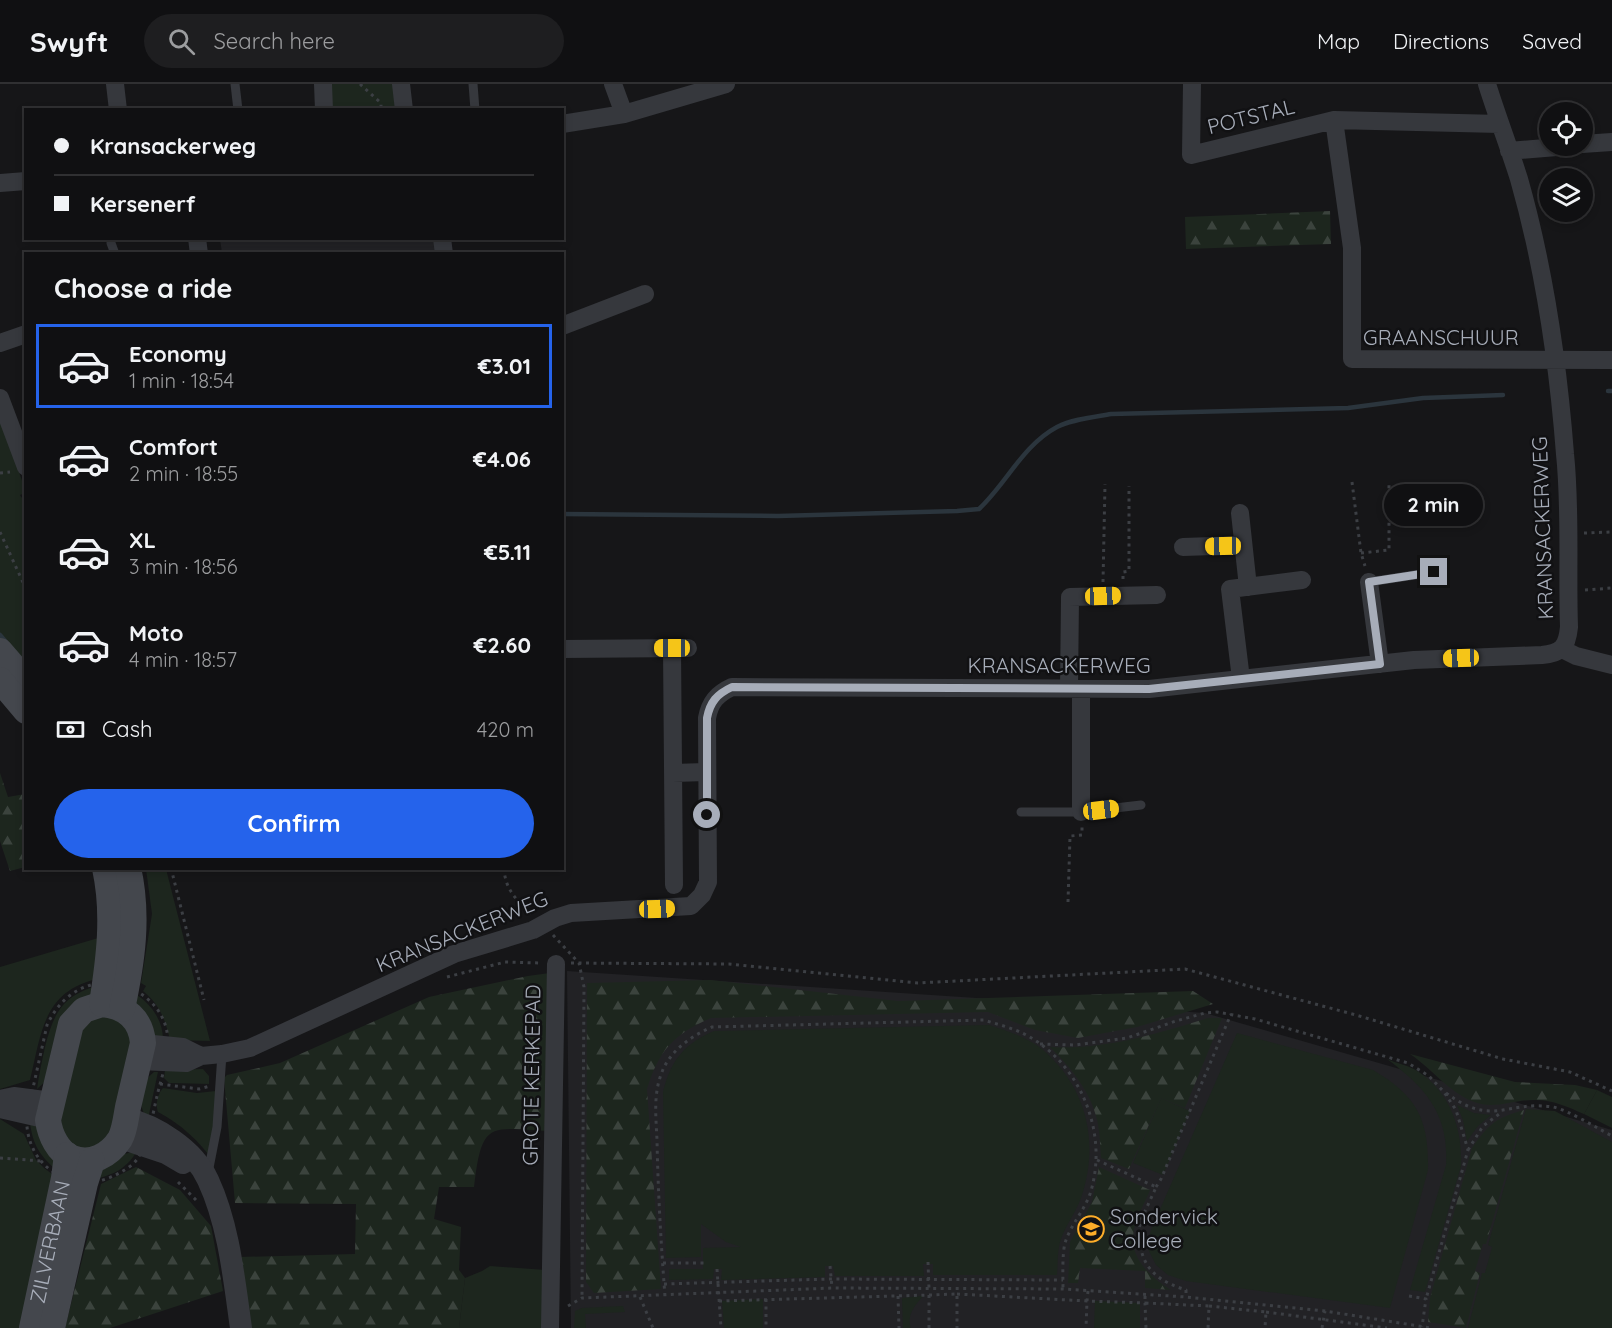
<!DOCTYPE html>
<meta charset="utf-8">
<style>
body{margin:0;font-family:Quicksand,sans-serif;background:#1e1e20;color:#f1f3f6;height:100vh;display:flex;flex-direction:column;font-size:22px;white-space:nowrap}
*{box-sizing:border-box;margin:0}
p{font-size:20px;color:#9c9d9f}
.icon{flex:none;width:33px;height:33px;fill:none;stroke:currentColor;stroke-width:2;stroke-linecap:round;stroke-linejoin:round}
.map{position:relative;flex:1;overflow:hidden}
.side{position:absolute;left:24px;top:168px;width:540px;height:618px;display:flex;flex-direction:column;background:#101012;border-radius:0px;box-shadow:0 3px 9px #0003,0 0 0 2px #303032}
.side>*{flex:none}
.top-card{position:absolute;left:24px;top:24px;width:540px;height:132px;border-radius:0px;box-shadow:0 3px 9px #0003,0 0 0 2px #303032;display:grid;align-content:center;height:132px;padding:0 30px;background:#101012}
.tools{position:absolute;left:1539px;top:18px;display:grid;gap:12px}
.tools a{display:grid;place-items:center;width:54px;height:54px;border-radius:50%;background:#101012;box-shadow:0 3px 9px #0003,0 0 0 2px #303032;font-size:30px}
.end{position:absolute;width:27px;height:27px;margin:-14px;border:8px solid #a7adb9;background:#111;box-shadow:0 0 0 3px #111}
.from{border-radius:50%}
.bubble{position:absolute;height:42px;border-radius:21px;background:#101012;box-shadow:0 3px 9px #0003,0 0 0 2px #303032;font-size:20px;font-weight:700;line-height:42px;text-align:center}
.car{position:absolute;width:18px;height:36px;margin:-18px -9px;border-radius:8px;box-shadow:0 0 4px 2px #0007;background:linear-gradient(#f5c518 24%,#345 0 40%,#f5c518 0 76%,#345 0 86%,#f5c518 0)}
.top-card b{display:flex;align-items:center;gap:21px;height:57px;font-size:22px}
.top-card b+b{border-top:2px solid #303032}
.top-card i{width:15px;height:15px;background:#f1f3f6}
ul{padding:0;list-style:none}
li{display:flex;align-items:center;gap:18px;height:84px;margin:0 12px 9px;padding:0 18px;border:3px solid transparent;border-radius:0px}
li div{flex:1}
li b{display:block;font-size:22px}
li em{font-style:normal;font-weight:700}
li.selected{border-color:#2563eb}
li>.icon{width:54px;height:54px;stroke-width:1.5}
h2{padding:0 30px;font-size:27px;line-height:72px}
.pay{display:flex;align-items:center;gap:15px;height:66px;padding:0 30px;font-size:22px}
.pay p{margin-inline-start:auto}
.cta{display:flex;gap:12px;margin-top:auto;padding:12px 30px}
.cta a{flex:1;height:69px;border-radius:36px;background:#2563eb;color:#fff;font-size:24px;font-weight:700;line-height:69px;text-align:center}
header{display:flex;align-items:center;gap:36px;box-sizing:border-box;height:84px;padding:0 30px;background:#101012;border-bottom:2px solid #303032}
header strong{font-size:28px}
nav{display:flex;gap:33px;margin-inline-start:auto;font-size:21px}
.search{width:420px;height:54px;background:#1e1e20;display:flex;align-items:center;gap:15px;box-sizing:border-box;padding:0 21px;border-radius:33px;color:#9c9d9f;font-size:22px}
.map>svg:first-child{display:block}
.built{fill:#222225}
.green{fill:#1d261e}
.forest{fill:url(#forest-firs)}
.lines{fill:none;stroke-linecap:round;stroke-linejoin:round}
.stream{stroke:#2b353d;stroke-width:4.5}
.path{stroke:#3c3f44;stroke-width:3;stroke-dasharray:3 4.5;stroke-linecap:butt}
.service{stroke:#36383d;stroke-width:9}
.minor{stroke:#36383d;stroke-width:18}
.tertiary{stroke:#36383d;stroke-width:22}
.secondary{stroke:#44474d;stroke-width:26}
.route{stroke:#a7adb9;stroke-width:8}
.labels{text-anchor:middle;stroke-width:5;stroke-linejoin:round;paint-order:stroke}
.street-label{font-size:21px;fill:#a7adb9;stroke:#111113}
.poi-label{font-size:21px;fill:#a7adb9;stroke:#111113;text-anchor:start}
</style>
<header>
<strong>Swyft</strong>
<div class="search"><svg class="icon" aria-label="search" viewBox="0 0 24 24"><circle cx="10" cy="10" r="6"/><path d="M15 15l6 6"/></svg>Search here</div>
<nav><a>Map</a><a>Directions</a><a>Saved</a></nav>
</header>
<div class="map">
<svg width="1612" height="1244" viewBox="0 0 1612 1244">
<defs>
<pattern id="forest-firs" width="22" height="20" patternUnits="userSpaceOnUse" patternTransform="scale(1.5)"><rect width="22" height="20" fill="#1d261e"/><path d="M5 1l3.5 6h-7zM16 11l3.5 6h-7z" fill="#3b433d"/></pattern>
</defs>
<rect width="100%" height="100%" fill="#161618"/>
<path class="built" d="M220 155H437L439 169H222Z
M567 887 1205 929 1612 1046V1244H571Z"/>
<path class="green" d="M329 0H395L397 25H329Z
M0 334 25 405V409L20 411 26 420 25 591 0 561Z
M146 785H166L210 957 170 956C165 935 160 921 143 907L146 902 141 899 152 830Z
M105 852 101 894C43 906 42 947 30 996L0 1005V883Z
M101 901 47 996 37 1005C39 990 42 977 45 963 54 927 64 910 101 901Z
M132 908C149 917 163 935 163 955 147 951 134 923 132 908Z
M102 931 122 937 133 956 109 1055 85 1066C77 1062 67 1059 63 1050 55 1031 75 970 80 947L85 940Z
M989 941C1007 947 1027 953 1042 965 1087 1003 1100 1059 1081 1114 1076 1128 1066 1141 1061 1155 1057 1166 1058 1180 1057 1191H933V1180H923L924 1192H835L833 1182H825V1193L721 1196 722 1185H714L713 1195 669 1196V1185H703V1164L741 1163 726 1158 701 1140V1173L666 1174 663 1008C671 976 684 960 714 947Z
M1237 949 1373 986C1417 1012 1429 1035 1428 1086L1390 1224 1186 1197 1168 1191 1156 1181 1147 1163 1151 1146Z
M1387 975C1396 979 1406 981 1414 985 1449 1005 1463 1044 1461 1082L1425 1208 1410 1206 1446 1081C1449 1030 1426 1004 1387 975Z
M203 985 209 992V1000L169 999 164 994 165 986Z
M154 988H158L148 1035C136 1022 140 998 154 988Z
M163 1004 197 1009 216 1007 214 1078C199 1057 181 1040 158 1028 155 1021 158 1009 163 1004Z
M1597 1006 1612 1013V1044L1584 1030Z
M1161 1014 1190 1027 1163 1091 1133 1079Z
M1457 1021 1474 1029 1491 1031 1478 1042 1467 1057 1463 1036Z
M1526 1025 1555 1027 1612 1058V1244H1468L1482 1189H1485L1492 1163 1488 1161Z
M0 1035 24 1050 36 1076 44 1084 59 1095 23 1244H0Z
M30 1039C47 1044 52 1072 58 1088 41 1072 33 1063 30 1039Z
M137 1067C126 1086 111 1092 90 1096L120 1071Z
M490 1182 546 1186 543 1244H459L465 1194 482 1187Z
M923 1212C915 1221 906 1232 911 1244H903L902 1214Z
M763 1215V1244H724L722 1217Z
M1095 1217 1140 1219V1244H1094Z
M623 1222 625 1228 585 1230 586 1244H574L575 1227 582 1224Z"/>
<path class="forest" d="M1330 127 1331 160 1186 165 1185 133Z
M0 689 8 713 25 710V783L10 787 0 757Z
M550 889 551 1047C489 1044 482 1035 474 1103H439L434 1135 461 1143 459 1186 465 1194 459 1244H249L241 1173 355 1170 356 1120 235 1119 224 994 227 991 280 979 429 913 528 892Z
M711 896 898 917 1193 907 1213 920 1137 943 1078 954 1035 946 988 928 711 934C674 950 659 966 647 1005L661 1205 594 1209 586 1198 587 899Z
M1208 934H1222L1185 1024 1161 1014 1129 1085 1101 1074C1100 1063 1100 1051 1098 1040 1092 1009 1072 985 1050 963 1105 966 1156 950 1208 934Z
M1410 970 1515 998 1575 1001 1597 1006 1584 1030C1568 1023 1553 1016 1536 1016 1518 1015 1499 1024 1481 1020 1452 1013 1434 986 1410 970Z
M1524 1026 1486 1160H1483L1475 1187 1480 1189 1466 1244 1428 1238 1430 1214 1472 1064C1489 1040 1495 1034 1524 1026Z
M136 1083 180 1106 211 1142 223 1207 110 1244H65L101 1100Z
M1099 1083 1150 1106C1145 1119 1136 1133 1134 1146 1128 1173 1150 1193 1171 1206L1145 1204V1187L1080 1184 1078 1199H1068L1070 1158 1092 1118Z"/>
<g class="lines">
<path class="stream" d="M1608 307H1612
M562 430 778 432 957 427 979 425C1006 400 1023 361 1057 343 1073 335 1094 333 1111 330L1348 324 1423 314 1503 311
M0 551 6 558"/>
<path class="path" d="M360 0 381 19V26
M0 389 10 388
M1352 398 1361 469 1365 482
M0 448 26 505
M1584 449 1612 448
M1361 469 1389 466V401
M1123 495V488L1129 487V402
M1103 498 1105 400
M1585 506 1612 504
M171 784 204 916
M504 784C505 806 517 816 531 830
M1068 818 1070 752 1082 751V742
M553 851 579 879 584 903 582 1214
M571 879 729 880 918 899 1185 885 1356 931 1503 975 1570 988 1612 1007
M447 893 505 878 541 879
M106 898C138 901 168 923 168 959 168 976 161 995 157 1012 152 1033 149 1056 138 1074 134 1080 127 1085 121 1088 98 1102 74 1101 52 1087 34 1075 25 1052 27 1031L47 941C59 916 77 901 106 898Z
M1040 960 1075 961 1127 954 1176 937 1205 929 1217 928 1255 935 1408 979 1429 992 1444 1008 1456 1026 1468 1066 1426 1215
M160 1000 199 1005 210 1002
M1446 1009C1494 1044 1505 1016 1553 1023 1568 1026 1597 1044 1612 1052
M1468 1066 1483 1042 1502 1028
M0 1074 42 1077
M1097 1076 1156 1103C1150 1118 1139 1136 1138 1151 1137 1155 1140 1161 1141 1165 1146 1189 1164 1199 1186 1206V1213
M178 1098 196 1116
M1156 1103 1161 1095 1231 930
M928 1178 929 1205
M663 1179H706
M830 1182 832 1204
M717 1185 721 1244
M664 1200 830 1195 1063 1196
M1088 1207 1087 1217 1145 1219 1146 1244
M957 1210 1087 1217 1086 1244
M929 1211 957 1210V1244
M665 1212C661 1160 658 1108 657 1056 656 1033 653 1010 662 988 670 967 691 952 712 943L984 936C999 941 1014 944 1028 952 1082 982 1109 1051 1090 1110 1084 1127 1070 1142 1065 1159 1062 1171 1063 1193 1063 1205
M898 1212 899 1244
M1145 1212V1219L1209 1222 1208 1244
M1409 1212 1426 1215 1422 1243
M640 1213 653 1244
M766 1215V1244
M719 1217 929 1211V1244
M568 1222 582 1214 832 1204 1063 1205 1186 1213 1325 1227 1431 1244
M1209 1222 1266 1228 1265 1244
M1266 1228 1387 1244
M1322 1244 1325 1227"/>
<path class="service" d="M235 0 238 26
M473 0 475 26
M111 159 115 170
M1369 498 1434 488
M1021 728H1081L1141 721
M208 1089 217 1043 222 970"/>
<path class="minor" d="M115 0 118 26
M323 0 324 26
M401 0 404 26
M613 0 624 30
M1192 0 1191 71 1334 36 1500 40
M1334 36 1352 164V275L1612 276
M562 40 624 30 726 0
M1582 60 1612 58
M1509 67 1569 62
M0 99 26 97
M197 154 199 170
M442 154 444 170
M562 242 645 210
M0 259 26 250
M0 314 26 383
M1240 429 1248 503
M1183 463 1243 461
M1369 498 1380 580
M672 564 674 801
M562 565 688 564
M1562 565 1576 572 1612 581
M1241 595 1230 505 1302 496
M1069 605 1070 513 1157 511
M1081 605V728
M673 689 706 688
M143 959 183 963 201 972
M139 977 186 979 201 972 222 970 250 964 454 870 533 846 555 834 571 829 691 822 702 811 708 798 707 634C710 618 717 610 732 603L1149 605 1414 576 1542 571C1562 569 1567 563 1569 543 1567 485 1571 427 1565 370 1558 279 1544 183 1519 95 1509 63 1497 32 1487 0
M0 1015 14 1012 52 1017
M0 1025 48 1036
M550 1244 556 880"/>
<path class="tertiary" d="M125 1034C157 1042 194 1065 208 1096 229 1141 234 1195 241 1244
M121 1054 166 1069 183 1079"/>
<g class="secondary">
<path d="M0 567 26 597"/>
<path d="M0 596 26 627"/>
<path d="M102 920C126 922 141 935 143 959 138 981 133 1002 128 1023 126 1033 125 1046 120 1055 109 1072 91 1081 72 1074 58 1068 50 1051 48 1036L71 940 84 926Z"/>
<path d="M102 920C109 875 115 830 105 784"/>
<path d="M122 925C132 878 139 832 128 784"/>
<path id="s1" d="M32 1244 64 1094 67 1071"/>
<path d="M52 1244 85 1099 92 1077"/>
</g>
</g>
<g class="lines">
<path class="route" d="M707 731V634C710 618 717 610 732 603L1149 605 1380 580 1369 498 1434 488"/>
</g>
<defs>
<g id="school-ring" transform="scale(1.35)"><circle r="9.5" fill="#111113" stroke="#fdad29" stroke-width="1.5"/><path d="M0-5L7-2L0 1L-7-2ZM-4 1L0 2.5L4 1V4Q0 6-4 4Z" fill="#fdad29"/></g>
</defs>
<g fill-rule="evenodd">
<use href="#school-ring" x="1091" y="1145"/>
</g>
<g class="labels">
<g class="street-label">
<text transform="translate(1251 33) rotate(-14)" y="7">POTSTAL</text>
<text x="1441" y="261">GRAANSCHUUR</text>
<text transform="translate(1543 444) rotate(-92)" y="7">KRANSACKERWEG</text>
<text x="1059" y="589">KRANSACKERWEG</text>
<text transform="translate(462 848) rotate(-22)" y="7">KRANSACKERWEG</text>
<text transform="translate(532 991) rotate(-89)" y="7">GROTE KERKEPAD</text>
<text dy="7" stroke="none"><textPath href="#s1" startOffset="88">ZILVERBAAN</textPath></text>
</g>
<g class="poi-label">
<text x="1110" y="1140">Sondervick<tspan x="1110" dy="24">College</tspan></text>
</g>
</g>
</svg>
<div class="tools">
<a><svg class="icon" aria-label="locate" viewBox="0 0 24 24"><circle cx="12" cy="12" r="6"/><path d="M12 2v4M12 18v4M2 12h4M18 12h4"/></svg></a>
<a><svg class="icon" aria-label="layers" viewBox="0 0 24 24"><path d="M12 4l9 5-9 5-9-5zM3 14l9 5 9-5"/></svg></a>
</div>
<i class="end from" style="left:707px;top:731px"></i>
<i class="end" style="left:1434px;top:488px"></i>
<div class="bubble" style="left:1384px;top:400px;width:99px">2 min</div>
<i class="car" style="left:1223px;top:462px;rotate:269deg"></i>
<i class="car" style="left:1103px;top:512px;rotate:88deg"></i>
<i class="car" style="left:672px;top:564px;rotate:270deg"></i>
<i class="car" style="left:1461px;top:574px;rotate:268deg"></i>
<i class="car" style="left:1101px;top:726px;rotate:83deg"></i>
<i class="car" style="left:657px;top:825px;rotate:88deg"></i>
<div class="top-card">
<b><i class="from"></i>Kransackerweg</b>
<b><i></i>Kersenerf</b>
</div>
<section class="side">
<h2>Choose a ride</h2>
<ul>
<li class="selected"><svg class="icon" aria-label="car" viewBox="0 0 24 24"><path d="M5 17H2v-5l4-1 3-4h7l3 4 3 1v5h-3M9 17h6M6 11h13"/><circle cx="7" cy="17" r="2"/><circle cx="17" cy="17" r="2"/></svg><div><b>Economy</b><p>1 min · 18:54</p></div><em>€3.01</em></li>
<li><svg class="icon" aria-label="car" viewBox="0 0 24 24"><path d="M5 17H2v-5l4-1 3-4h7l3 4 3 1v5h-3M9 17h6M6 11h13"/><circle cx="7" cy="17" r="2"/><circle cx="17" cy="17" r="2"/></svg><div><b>Comfort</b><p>2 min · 18:55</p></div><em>€4.06</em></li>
<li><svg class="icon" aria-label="car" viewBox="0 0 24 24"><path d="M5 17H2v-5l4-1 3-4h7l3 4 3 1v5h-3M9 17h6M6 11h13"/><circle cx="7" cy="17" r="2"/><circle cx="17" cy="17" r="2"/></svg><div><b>XL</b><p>3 min · 18:56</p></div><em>€5.11</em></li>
<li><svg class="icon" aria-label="car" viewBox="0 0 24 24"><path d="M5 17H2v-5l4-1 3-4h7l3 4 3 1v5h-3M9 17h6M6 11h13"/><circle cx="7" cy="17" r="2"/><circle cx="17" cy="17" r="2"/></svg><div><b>Moto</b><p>4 min · 18:57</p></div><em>€2.60</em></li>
</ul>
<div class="pay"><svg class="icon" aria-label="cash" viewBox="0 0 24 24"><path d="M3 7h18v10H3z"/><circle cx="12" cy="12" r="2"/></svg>Cash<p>420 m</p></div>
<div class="cta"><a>Confirm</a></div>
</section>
</div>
